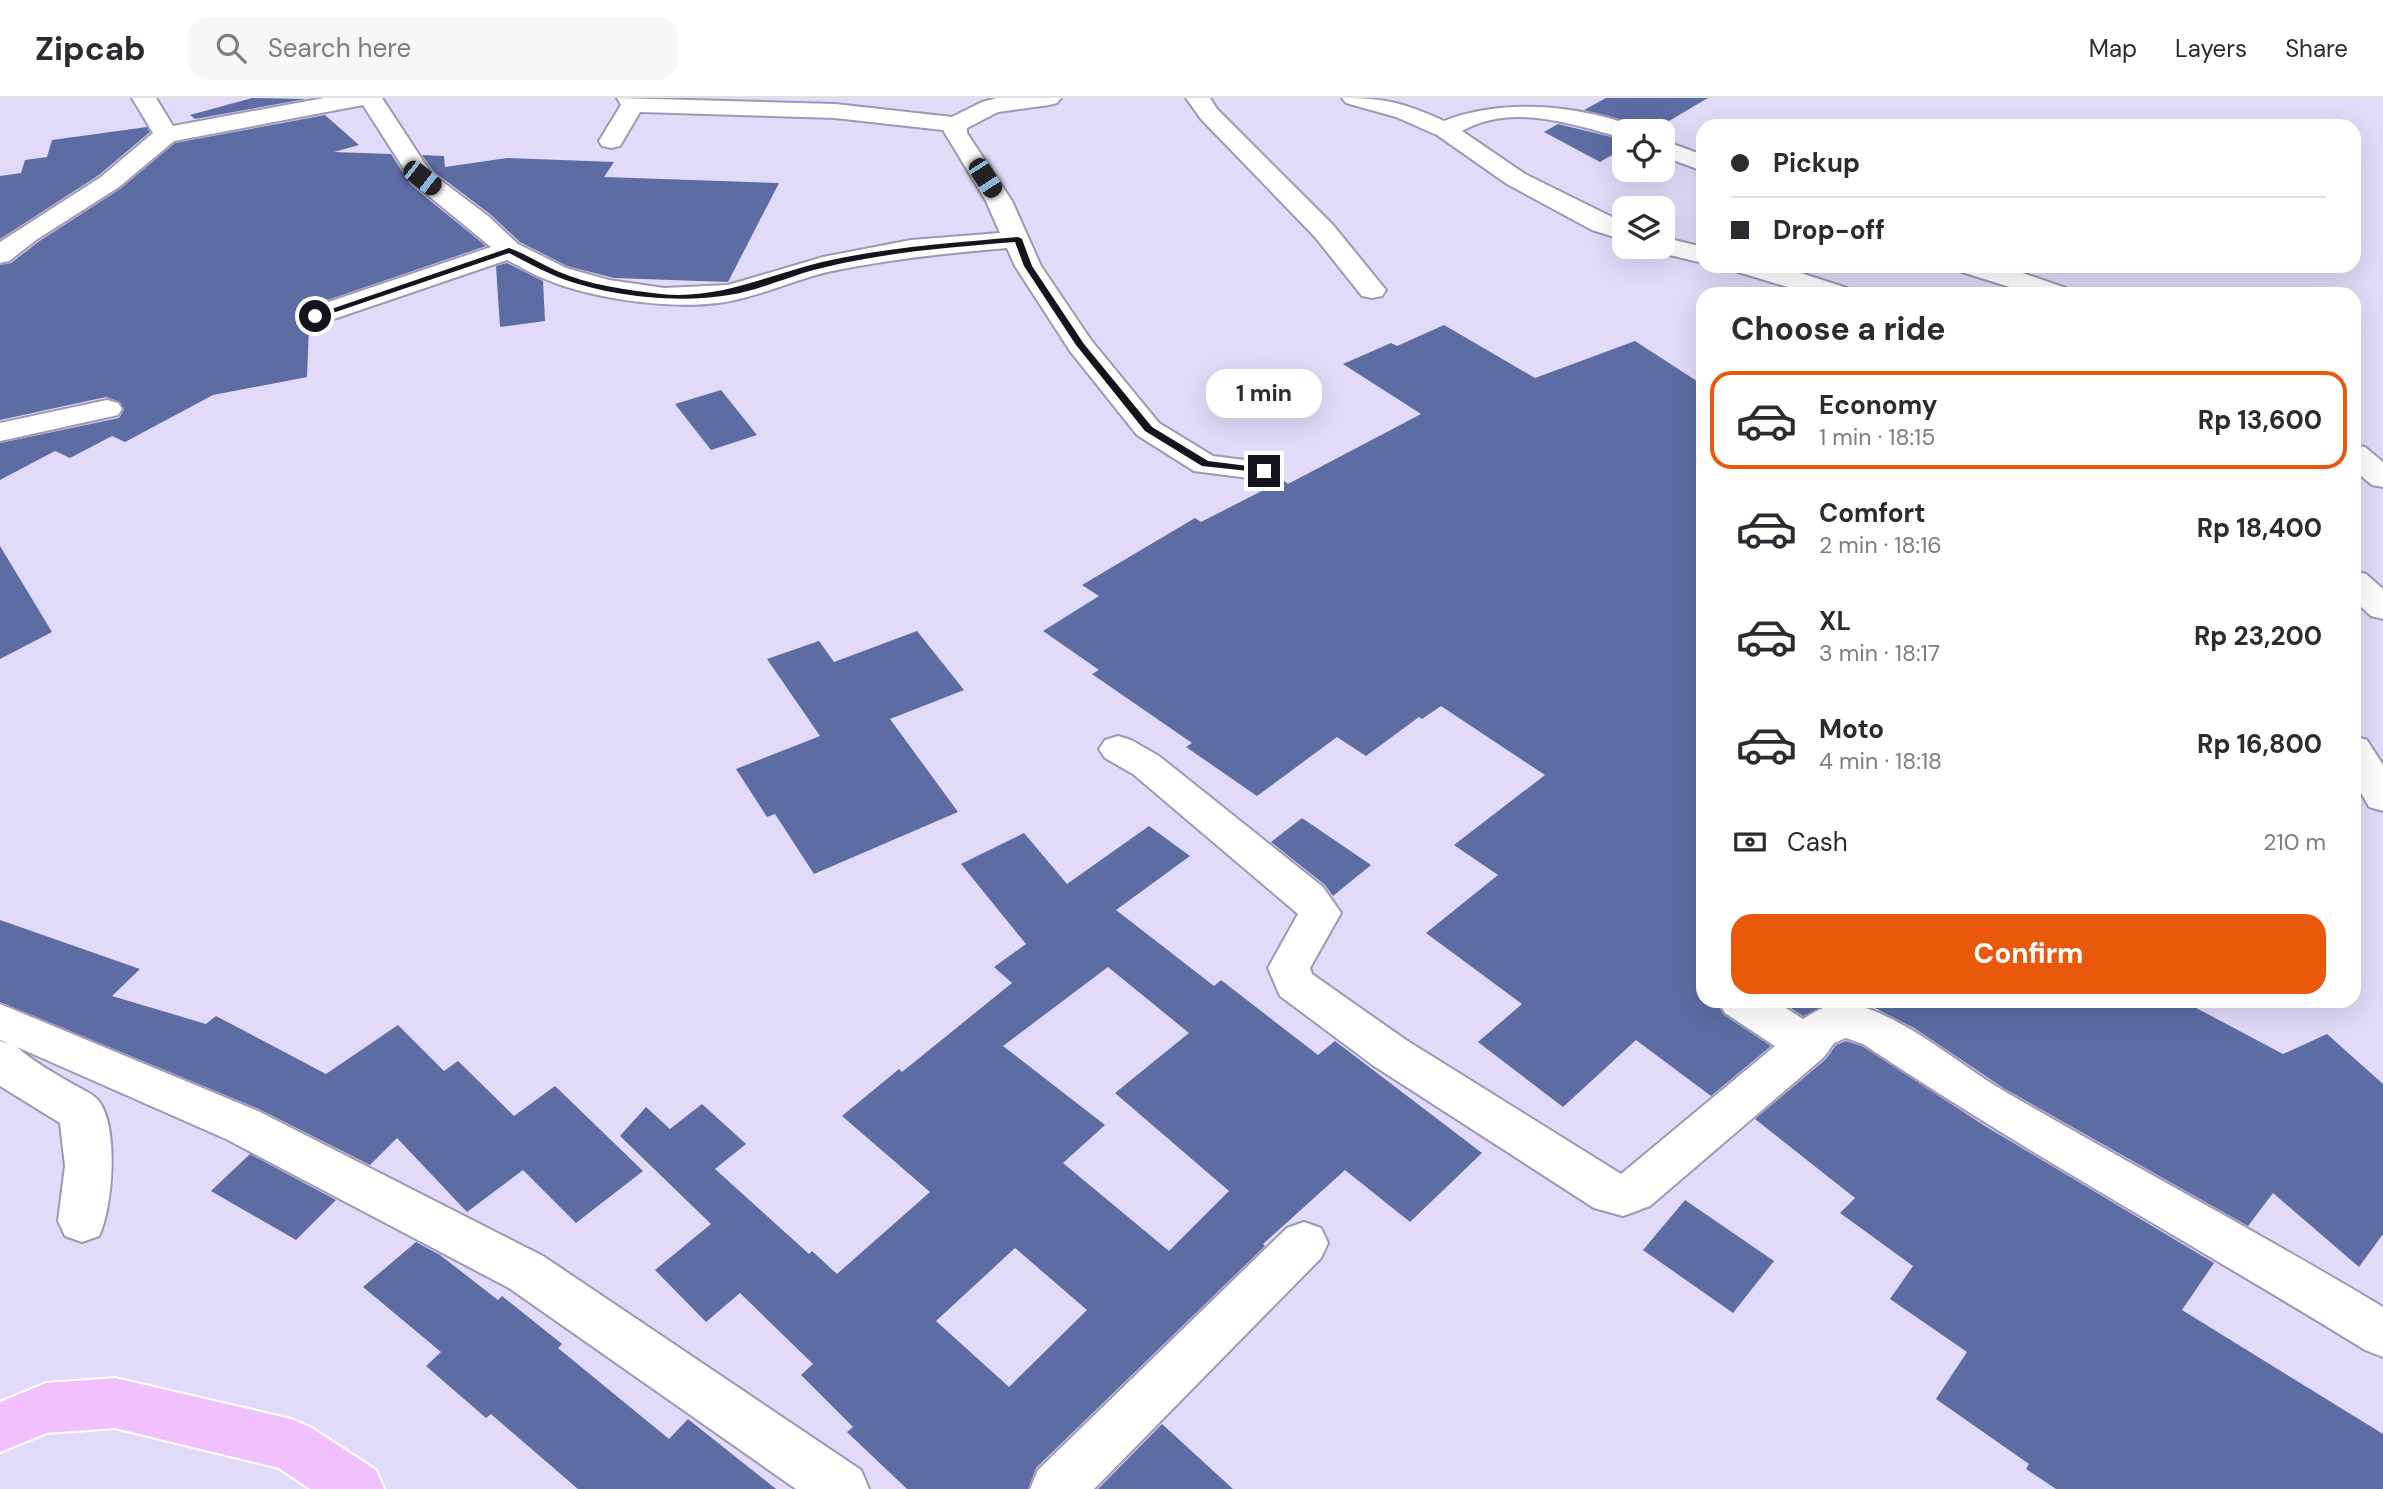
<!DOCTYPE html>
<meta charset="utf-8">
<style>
body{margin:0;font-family:"DM Sans",sans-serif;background:#f7f7f7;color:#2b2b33;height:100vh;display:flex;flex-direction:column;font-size:26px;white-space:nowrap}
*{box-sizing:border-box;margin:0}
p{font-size:23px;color:#7c7c81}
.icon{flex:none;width:38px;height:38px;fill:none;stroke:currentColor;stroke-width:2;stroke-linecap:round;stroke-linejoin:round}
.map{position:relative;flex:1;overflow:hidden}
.sheet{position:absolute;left:1696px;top:189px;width:665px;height:721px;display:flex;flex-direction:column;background:#fff;border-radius:21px;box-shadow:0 7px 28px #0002}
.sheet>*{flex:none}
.banner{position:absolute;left:1696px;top:21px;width:665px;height:154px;border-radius:21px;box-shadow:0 7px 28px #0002;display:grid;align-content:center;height:154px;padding:0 35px;background:#fff}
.buttons{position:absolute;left:1612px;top:21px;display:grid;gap:14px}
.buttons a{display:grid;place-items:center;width:63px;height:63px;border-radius:14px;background:#fff;box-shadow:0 7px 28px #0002;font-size:35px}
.end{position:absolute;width:32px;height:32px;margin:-16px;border:9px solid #15131d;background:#fff;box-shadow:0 0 0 4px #fff}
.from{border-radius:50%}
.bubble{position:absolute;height:49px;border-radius:21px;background:#fff;box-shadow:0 7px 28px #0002;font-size:23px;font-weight:700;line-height:49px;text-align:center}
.car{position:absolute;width:21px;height:42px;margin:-21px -10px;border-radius:9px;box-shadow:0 0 5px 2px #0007;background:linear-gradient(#222 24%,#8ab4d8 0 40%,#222 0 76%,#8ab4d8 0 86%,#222 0)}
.banner b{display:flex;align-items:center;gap:24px;height:66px;font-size:26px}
.banner b+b{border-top:2px solid #e1e1e2}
.banner i{width:18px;height:18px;background:#2b2b33}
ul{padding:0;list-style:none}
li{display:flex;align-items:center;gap:21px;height:98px;margin:0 14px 10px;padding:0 21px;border:4px solid transparent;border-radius:21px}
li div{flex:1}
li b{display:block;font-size:26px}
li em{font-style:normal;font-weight:700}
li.active{border-color:#ea580c}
li>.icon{width:63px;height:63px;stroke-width:1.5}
h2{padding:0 35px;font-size:32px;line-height:84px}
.pay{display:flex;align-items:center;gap:18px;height:77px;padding:0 35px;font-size:26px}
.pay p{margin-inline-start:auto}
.cta{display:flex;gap:14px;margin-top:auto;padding:14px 35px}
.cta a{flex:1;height:80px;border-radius:21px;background:#ea580c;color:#fff;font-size:28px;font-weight:700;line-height:80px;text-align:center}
header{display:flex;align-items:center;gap:42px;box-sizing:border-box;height:98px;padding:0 35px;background:#fff;border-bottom:2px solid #e1e1e2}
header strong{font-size:33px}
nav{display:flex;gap:38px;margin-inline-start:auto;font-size:24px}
.search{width:490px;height:63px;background:#f7f7f7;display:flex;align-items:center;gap:18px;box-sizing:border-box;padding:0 24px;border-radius:21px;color:#7c7c81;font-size:26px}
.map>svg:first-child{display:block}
.building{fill:#5e6ca4;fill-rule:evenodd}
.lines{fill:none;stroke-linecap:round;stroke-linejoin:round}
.street-casing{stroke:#9e98b4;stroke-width:4}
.highway-casing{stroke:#fff;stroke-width:4}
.street{fill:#fff;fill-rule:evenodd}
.highway{fill:#f0c1fc;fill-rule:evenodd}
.route{fill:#15131d}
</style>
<header>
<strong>Zipcab</strong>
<div class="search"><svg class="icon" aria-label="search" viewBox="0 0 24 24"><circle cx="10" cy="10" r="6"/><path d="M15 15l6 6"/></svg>Search here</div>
<nav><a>Map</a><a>Layers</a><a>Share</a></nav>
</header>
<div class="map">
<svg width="2383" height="1391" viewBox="0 0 2383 1391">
<rect width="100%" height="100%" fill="#e1daf9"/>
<path class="building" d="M252 0 306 1 195 21 190 17Z
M1606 0H1708L1652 33H1641L1635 25 1584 12Z
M325 17 359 47 334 54 391 56 411 87 486 148 304 210 299 219 303 225 309 228 307 279 213 297 125 344 112 338 70 360 55 353 0 382V345L119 320 124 312 120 304 106 299 0 322V167L11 165 38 144 120 91 175 45Z
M1558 26 1624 42V50L1600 64 1544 34Z
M147 29 150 34 99 77 0 141V78L21 75 25 62 47 59 52 42Z
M422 57 444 58 445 69 507 60 614 64 604 79 779 85 728 184 614 180 567 168 520 144 490 116 433 73Z
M507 165 543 183 545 223 500 229 496 168Z
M1444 227 1535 280 1635 243 1703 287V903H1715L1724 917 1771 948 1711 998 1636 942 1563 1009 1478 944 1522 906 1426 835 1498 777 1454 747 1545 677 1441 608 1422 621 1419 619 1366 658 1337 639 1257 698 1186 649 1192 645 1092 576 1099 572 1043 533 1099 498 1082 487 1195 420 1201 424 1283 382 1288 386 1421 316 1343 266 1391 245 1397 248Z
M721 292 757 337 711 352 675 306Z
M0 448 52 534 0 561Z
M917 533 964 592 890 621 958 714 814 776 775 716 767 719 736 671 820 638 767 561 819 543 834 564Z
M1302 720 1371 767 1333 798 1325 787 1271 744Z
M1149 728 1190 758 1116 812 1214 888 1221 882 1318 957 1335 943 1482 1055 1410 1124 1345 1072 1263 1146 1265 1148 1036 1370 1028 1391H907L847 1334 853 1329 801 1277 813 1266 740 1195 706 1224 655 1172 711 1126 620 1038 646 1009 670 1031 702 1006 746 1046 715 1071 809 1156 812 1153 837 1176 930 1094 842 1018 899 971 902 974 1012 885 994 869 1026 846 961 766 1024 735 1067 786ZM1108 869 1189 935 1115 995 1229 1093 1169 1153 1063 1065 1105 1027 1003 948ZM1015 1150 1087 1212 1009 1289 936 1223Z
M0 822 140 871 112 898 206 926 216 918 326 976 398 927 444 973 458 963 514 1018 555 988 643 1073 576 1125 523 1072 467 1114 397 1040 370 1067 259 1011 0 904Z
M1780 903H1836L1803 918Z
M1851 903H2183L2283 956 2327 936 2383 986V1136L2359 1169 2273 1095 2248 1128 2005 991 1914 930 1875 910Z
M1846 943 1862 948 1985 1028 2214 1165 2182 1212 2383 1336V1391H2056L2026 1371 2029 1366 1936 1301 1967 1254 1890 1201 1913 1168 1840 1115 1855 1100 1755 1021 1826 961 1836 947Z
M250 1056 336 1102 296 1142 211 1093Z
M1685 1102 1774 1163 1733 1215 1643 1152Z
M416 1144 440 1157 498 1202 502 1198 562 1246 558 1250 669 1341 688 1321 776 1391H578L491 1316 486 1320 426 1268 441 1254 363 1189Z
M1162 1326 1233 1391H1098Z"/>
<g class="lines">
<g class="street-casing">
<path id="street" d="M132 0H156L173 28 324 0H382L431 75 488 118 518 146 566 170 609 182 664 190 728 187 823 159 911 142 1000 135 986 103 943 32 835 20 640 14 620 48 611 50 602 48 599 43 621 7 617 0 835 6 952 19 982 4 997 0H1061L1057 5 1049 7 998 14 967 30V35L1012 103 1041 168 1091 242 1159 325 1213 358 1275 366 1280 373 1275 380 1264 382 1194 373 1137 337 1070 253 1015 168 1007 150C947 155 890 161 832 173 799 180 768 195 735 202 683 214 594 202 545 181 532 176 520 168 507 162L325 224 315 226 305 224 301 218 305 212 491 149 413 85 363 7 174 43 119 89 36 142 9 163 0 165V144L101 79 153 35Z
M1186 0H1210L1217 11 1333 127 1386 192 1382 198 1372 200 1362 198 1315 139 1201 21Z
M1342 0C1386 0 1404 5 1444 23 1502 0 1576 7 1634 28L1638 33H1624V40C1572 27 1513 4 1462 33L1525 76 1624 125V142L1592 132 1507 86 1437 37 1396 19 1346 5Z
M1662 42 1703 57V73L1662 58Z
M1662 139 1703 149V165L1653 153 1650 149H1662Z
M1735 168H1779L1847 190 1851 196H1811L1738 174Z
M1959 168H2002L2066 190 2070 196H2032L1962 174Z
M107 302 118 305 122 311 118 317 0 343V325Z
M2354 347 2365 349 2383 364V389L2372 387 2354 372Z
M2354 473 2366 476 2383 491V521L2371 518 2354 502Z
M1118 638 1131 642 1159 658 1323 789 1341 815 1310 870 1312 876 1406 942 1621 1076 1775 948 1725 915 1718 903H1775L1803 921C1817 912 1836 901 1853 906 1909 921 1955 964 2004 993 2130 1066 2258 1134 2383 1209V1259L2365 1252C2198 1149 2026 1055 1863 946L1846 940 1834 945 1824 959 1650 1108 1623 1118 1594 1110 1374 968 1280 898 1268 870 1298 816 1133 676 1105 660 1099 651 1105 642Z
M2354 638 2367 642 2383 667V713L2369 709 2354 682Z
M0 906 258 1013 543 1158 861 1372 869 1391H796L509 1190 226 1041 17 949C34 964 52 974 71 985 79 990 92 995 98 1002 119 1028 113 1109 99 1138L82 1144 65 1138 58 1123 65 1068 60 1025 0 988V943L10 946 0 942Z
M1304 1124 1321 1130 1328 1145 1321 1160 1094 1391H1030L1038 1372 1287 1130Z"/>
</g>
<g class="highway-casing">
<path id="highway" d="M115 1280 291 1321 310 1329 376 1372 384 1391H310L279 1370 115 1330 47 1335 0 1354V1304L46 1285Z"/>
</g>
<use href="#street" class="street"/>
<use href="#highway" class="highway"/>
</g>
<path class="route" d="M1018 139 1022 141 1032 168 1084 246 1152 329 1208 363 1264 370 1268 373 1267 375 1202 368 1145 333 1076 247 1024 168 1015 144C952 149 888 154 826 169 793 176 762 192 729 197 677 206 600 198 551 176 537 170 523 162 509 155L318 220 311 218 509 150C526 156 541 166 557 173 588 187 628 192 661 196 719 202 768 177 822 164 887 149 953 145 1018 139Z"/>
</svg>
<div class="buttons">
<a><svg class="icon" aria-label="locate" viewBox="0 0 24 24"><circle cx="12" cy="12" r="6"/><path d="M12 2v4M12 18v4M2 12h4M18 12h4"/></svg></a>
<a><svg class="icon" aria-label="layers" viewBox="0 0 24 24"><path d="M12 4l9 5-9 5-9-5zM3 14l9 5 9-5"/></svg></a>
</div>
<i class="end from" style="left:315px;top:218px"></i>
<i class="end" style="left:1264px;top:373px"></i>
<div class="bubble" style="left:1206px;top:271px;width:116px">1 min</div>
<i class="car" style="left:422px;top:80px;rotate:128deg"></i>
<i class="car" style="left:985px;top:80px;rotate:147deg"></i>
<div class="banner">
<b><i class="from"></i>Pickup</b>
<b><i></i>Drop-off</b>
</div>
<section class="sheet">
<h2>Choose a ride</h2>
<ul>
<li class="active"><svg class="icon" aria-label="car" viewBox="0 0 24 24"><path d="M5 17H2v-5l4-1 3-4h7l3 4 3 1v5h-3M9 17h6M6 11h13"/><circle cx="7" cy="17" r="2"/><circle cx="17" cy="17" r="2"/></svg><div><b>Economy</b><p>1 min · 18:15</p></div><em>Rp 13,600</em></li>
<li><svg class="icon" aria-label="car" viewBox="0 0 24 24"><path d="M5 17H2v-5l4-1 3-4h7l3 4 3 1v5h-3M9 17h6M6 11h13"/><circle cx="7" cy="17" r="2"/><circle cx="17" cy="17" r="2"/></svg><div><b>Comfort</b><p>2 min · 18:16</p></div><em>Rp 18,400</em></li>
<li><svg class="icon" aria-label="car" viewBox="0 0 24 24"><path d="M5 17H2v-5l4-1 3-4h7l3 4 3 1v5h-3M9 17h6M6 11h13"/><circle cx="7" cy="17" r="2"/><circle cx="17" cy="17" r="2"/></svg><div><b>XL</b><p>3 min · 18:17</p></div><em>Rp 23,200</em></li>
<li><svg class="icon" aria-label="car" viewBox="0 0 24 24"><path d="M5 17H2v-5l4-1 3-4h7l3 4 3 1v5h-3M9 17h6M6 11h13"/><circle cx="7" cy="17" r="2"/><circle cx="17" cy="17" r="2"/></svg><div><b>Moto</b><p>4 min · 18:18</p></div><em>Rp 16,800</em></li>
</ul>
<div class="pay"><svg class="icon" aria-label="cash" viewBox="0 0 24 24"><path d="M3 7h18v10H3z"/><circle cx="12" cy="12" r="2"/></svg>Cash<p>210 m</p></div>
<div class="cta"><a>Confirm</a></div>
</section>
</div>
